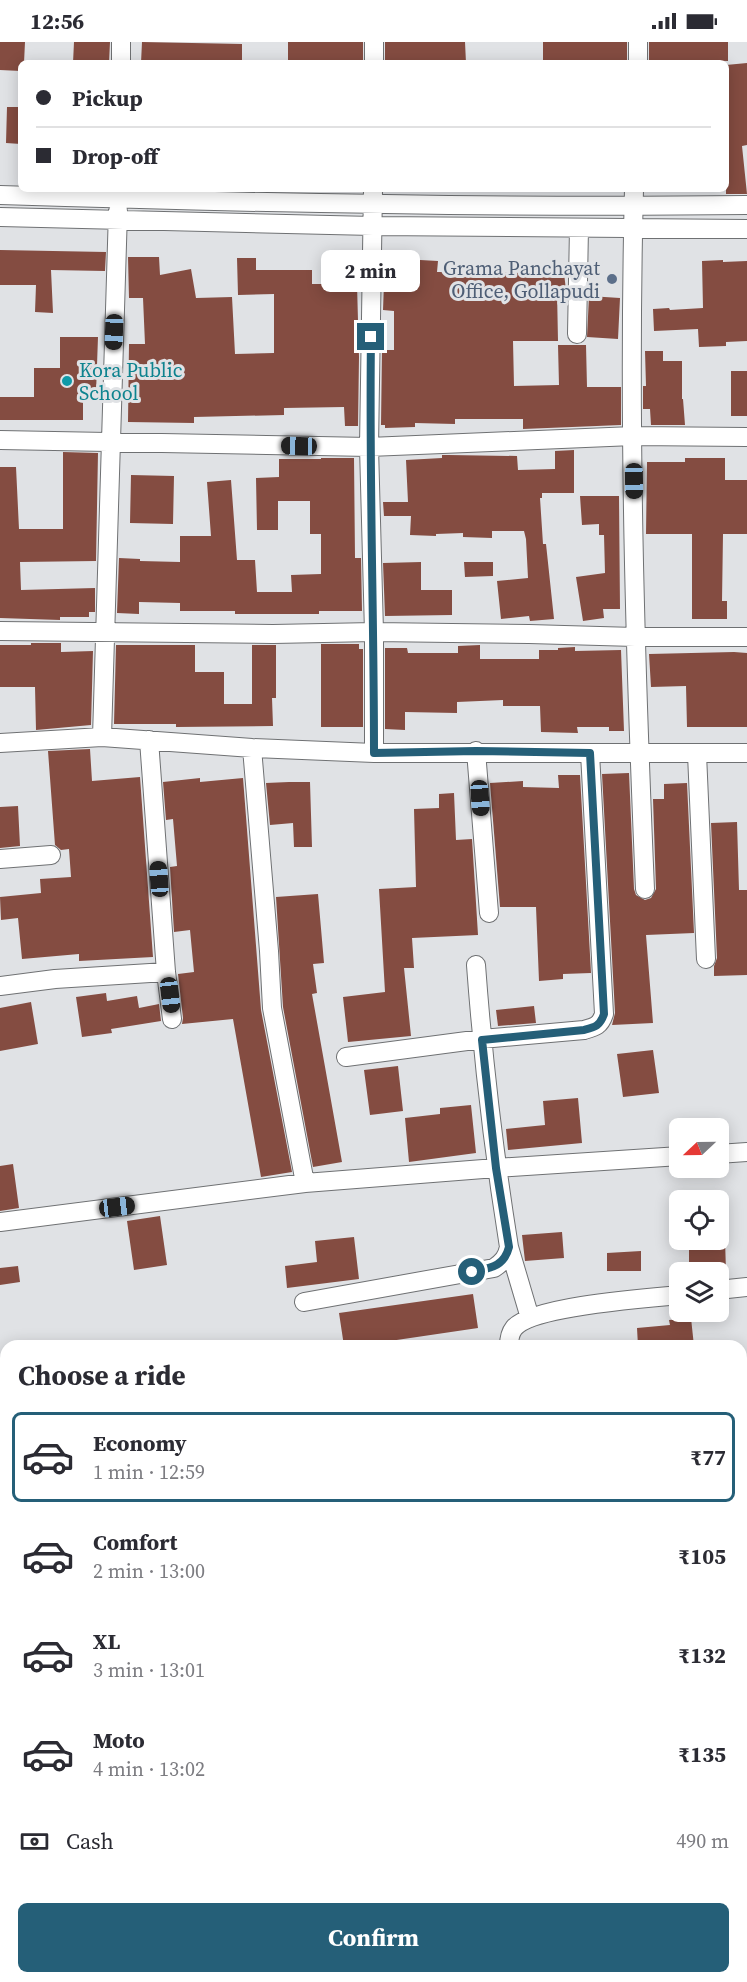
<!DOCTYPE html>
<meta charset="utf-8">
<style>
body{margin:0;font-family:"Source Serif 4",serif;background:#f7f7f7;color:#2b2b33;height:100vh;display:flex;flex-direction:column;font-size:22px;white-space:nowrap}
*{box-sizing:border-box;margin:0}
p{font-size:20px;color:#7c7c81}
.icon{flex:none;width:33px;height:33px;fill:none;stroke:currentColor;stroke-width:2;stroke-linecap:round;stroke-linejoin:round}
.map{position:relative;flex:1;overflow:hidden}
.details{position:absolute;left:0px;top:1298px;width:747px;height:644px;display:flex;flex-direction:column;background:#fff;border-radius:18px 18px 0 0;box-shadow:0 3px 15px #0003}
.details>*{flex:none}
.banner{position:absolute;left:18px;top:18px;width:711px;height:132px;border-radius:9px;box-shadow:0 3px 15px #0003;display:grid;align-content:center;height:132px;padding:0 18px;background:#fff}
.needle{width:39px;rotate:248deg}
.controls{position:absolute;left:669px;top:1076px;display:grid;gap:12px}
.controls a{display:grid;place-items:center;width:60px;height:60px;border-radius:9px;background:#fff;box-shadow:0 3px 15px #0003;font-size:30px}
.end{position:absolute;width:27px;height:27px;margin:-14px;border:8px solid #255f78;background:#fff;box-shadow:0 0 0 3px #fff}
.from{border-radius:50%}
.bubble{position:absolute;height:42px;border-radius:9px;background:#fff;box-shadow:0 3px 15px #0003;font-size:20px;font-weight:700;line-height:42px;text-align:center}
.car{position:absolute;width:18px;height:36px;margin:-18px -9px;border-radius:8px;box-shadow:0 0 4px 2px #0007;background:linear-gradient(#222 24%,#8ab4d8 0 40%,#222 0 76%,#8ab4d8 0 86%,#222 0)}
.banner b{display:flex;align-items:center;gap:21px;height:57px;font-size:22px}
.banner b+b{border-top:2px solid #e1e1e2}
.banner i{width:15px;height:15px;background:#2b2b33}
ul{padding:0;list-style:none}
li{display:flex;align-items:center;gap:18px;height:90px;margin:0 12px 9px;padding:0 6px;border:3px solid transparent;border-radius:9px}
li div{flex:1}
li b{display:block;font-size:22px}
li em{font-style:normal;font-weight:700}
li.selected{border-color:#255f78}
li>.icon{width:54px;height:54px;stroke-width:1.5}
h2{padding:0 18px;font-size:27px;line-height:72px}
.pay{display:flex;align-items:center;gap:15px;height:66px;padding:0 18px;font-size:22px}
.pay p{margin-inline-start:auto}
.primary-button{display:flex;gap:12px;margin-top:auto;padding:12px 18px}
.primary-button a{flex:1;height:69px;border-radius:9px;background:#255f78;color:#fff;font-size:24px;font-weight:700;line-height:69px;text-align:center}
.status{display:flex;justify-content:space-between;align-items:center;height:42px;padding:0 30px;background:#fff;direction:ltr}
.status svg{height:16px;fill:currentColor}
.map>svg:first-child{display:block}
.building{fill:#844c41}
.lines{fill:none;stroke-linecap:round;stroke-linejoin:round}
.minor-casing{stroke:#6f7173;stroke-width:20}
.minor{stroke:#fff;stroke-width:18}
.route{stroke:#255f78;stroke-width:8}
.service-dot{fill:#5c6f8a;stroke:#e0e2e5;stroke-width:2}
.culture-dot{fill:#0f9aa8;stroke:#e0e2e5;stroke-width:2}
.labels{text-anchor:middle;stroke-width:6;stroke-linejoin:round;paint-order:stroke}
.service-label{font-size:20px;fill:#4e5e75;stroke:#e0e2e5;text-anchor:end}
.culture-label{font-size:20px;fill:#0d838f;stroke:#e0e2e5;text-anchor:start}
</style>
<div class="status"><b>12:56</b><svg viewBox="0 0 49 12"><path d="M0 12V9h3v3zM5 12V6h3v6zM10 12V3h3v9zM15 12V0h3v12zM26 1h20v11H26zM47 4h2v5h-2z"/></svg></div>
<div class="map">
<svg width="747" height="1940" viewBox="0 0 747 1940">
<rect width="100%" height="100%" fill="#e0e2e5"/>
<path class="building" d="M0 0H25L24 21H21V29L0 28Z
M74 0H110L109 21H73Z
M142 0 242 2V21H141Z
M288 0H363V21H288Z
M385 0H465L466 21H385Z
M543 0H627V21H543Z
M649 0H728V19L676 18V21H649Z
M747 21V103L742 104 747 152H726V23Z
M7 65H21V102L6 101Z
M0 208 106 210 105 229 51 228 53 271 35 270 36 243H0Z
M128 215H159L160 233 191 227 196 256 232 255 235 312 274 311V252L238 253 237 216H256V228H312V242H357L359 315 358 384H345L344 365 284 366V373L194 375V381L128 380 129 302H145L143 256H129Z
M385 216 438 219 437 230 540 231V226L563 223 566 248 557 249 558 299H513L514 344 559 343 558 303H586L587 345H621V383L523 387V377H455V382L415 381V385L385 386V383H381L382 308H394V269L383 268Z
M723 218V220L747 219V299L726 300V304L699 305 698 287 654 289 653 267 669 266 670 268 703 266 702 219Z
M589 254 620 256 618 297 587 295Z
M60 295H98L96 351H83V378H0V355H34V326H60Z
M645 309H663V319H682V357H683L685 383H651L650 367H643V344H646Z
M731 329H747V374H731Z
M574 408V451H542V456H540L543 502H546L554 577 530 579 529 574 501 577 497 539 528 536 526 497 524 489H492V496L463 495V491L436 492V494L410 493 411 474H384L383 460H408L406 418 442 416V413H449L517 414 518 428 555 427V409Z
M63 410 98 411 96 519 20 520 21 548 95 546V570H89V575H60V578L0 576V425H16L19 487H63Z
M321 416H354L355 516H361L362 569H319V572H235V569H180V561L139 560V572L117 571 119 516 140 517V519L180 520V494H211L207 440 231 438 237 518H255L257 550H292L291 533 321 532V492H310V459H278V488H257L256 436 279 435V417H321Z
M685 416H725V438H747V492H723L722 559H727V577H692V492H646L647 420H685Z
M131 433 174 434 173 482 130 481Z
M580 454H619L620 567H603L604 576 583 579 576 535 605 531 604 493H599V482L582 483Z
M421 520V548H452V573L385 574 383 521Z
M464 520H493V534L465 535Z
M31 601H61V610L93 609 91 683 36 688 35 645H0V603H31Z
M321 602H359V607H363V685H321Z
M116 603H195V630H224V662H252V603H276V656H272L273 684 176 685V682H114Z
M480 603V617H539V608H558V606L575 605V609L621 608 624 689H609V685H577L578 691 541 690 540 664H503V658L457 660V671L405 670V688L385 687V606H407L408 611H458V604Z
M734 610 747 611V685H687L686 644 651 645 649 612Z
M90 707 92 739 140 735 153 915 79 919V912L22 917 18 876 1 878 0 855 41 851 40 837 71 835 69 807 61 808 55 803 48 709Z
M629 731 634 847 636 853 645 858 651 856 656 847 653 757H664V742L687 741 694 891 646 893 653 981 612 983 615 971 602 732Z
M558 733H580L591 931 563 932V937L539 939 536 865H500L490 741 523 739V745L559 746Z
M200 736V740L243 736 261 968 292 1130 261 1135 233 977 182 982 183 976 178 932 194 930 190 888 174 890 170 825 177 824 173 777 166 778 163 740Z
M289 740H310L312 805H294L293 781 270 783 266 741Z
M454 751 456 798 472 797 478 893 412 896 414 926H404L411 994 348 1000 343 955 385 950 379 847 416 845 414 767 439 766V752Z
M18 764 20 804 0 806V765Z
M737 780 739 848H747V933L714 934V924L717 916 711 781Z
M318 852 324 921 313 922 317 951 312 952 342 1120 313 1125 283 965 276 855Z
M106 951 107 959 137 954 139 966 159 962 161 979 111 987 112 991 82 995 76 955Z
M31 960 38 1002 0 1009V966Z
M534 964 536 981 498 984 496 968Z
M653 1008 659 1051 623 1055 617 1012Z
M398 1024 403 1069 370 1073 364 1028Z
M578 1056 582 1101 508 1108 506 1087 545 1083 543 1059Z
M471 1063 476 1111 409 1120 405 1076 440 1072V1066Z
M13 1122 19 1166 0 1169V1124Z
M160 1174 167 1223 134 1228 127 1179Z
M562 1190 564 1216 525 1219 522 1193Z
M354 1195 359 1237 287 1246 285 1224 317 1220 315 1199Z
M708 1197H725L726 1230H689V1207L708 1206Z
M641 1209V1229H607V1211Z
M18 1224 20 1240 0 1243V1226Z
M473 1252 478 1286 356 1304H344L339 1271Z
M691 1276 694 1304H638L637 1286 670 1283 669 1278Z"/>
<g class="lines">
<g class="minor-casing">
<path id="minor" d="M121 21V0
M374 21V0
M638 21V0
M373 147 369 405 374 590V711
M634 147C628 380 635 614 645 847
M0 153C249 161 498 166 747 163
M0 175 373 184 747 187
M577 292 579 186
M0 398 369 405 633 394 747 395
M0 589 273 592 374 590 529 592 635 595H747
M102 695 118 169
M149 698 166 930 172 977
M0 701 102 695 252 706 374 711H747
M252 706 269 909 272 966 305 1141
M476 709 489 871
M697 712 706 917
M0 817 51 813
M0 944 55 937 166 930
M346 1015 482 997 584 988C595 985 600 984 604 972L590 711
M718 1112 747 1110
M0 1180 305 1141 496 1126 680 1114
M509 1205 530 1276
M718 1248 747 1245
M304 1260 494 1226C503 1220 507 1215 509 1205 494 1112 483 1018 476 923
M509 1304C509 1298 510 1291 514 1286 532 1264 648 1256 680 1253
M741 1364 747 1363
M741 1706 747 1704
M741 1822 747 1820
M741 1930 747 1929
M220 1935 221 1940
M714 1935H719
M113 1940 143 1935"/>
</g>
<use href="#minor" class="minor"/>
</g>
<g class="lines">
<path class="route" d="M371 295C369 433 374 572 374 711L476 709 590 711 604 972C600 984 595 985 584 988L482 998 496 1126 509 1205C504 1225 490 1226 472 1230"/>
</g>
<circle class="service-dot" cx="612" cy="237" r="6"/>
<circle class="culture-dot" cx="67" cy="339" r="6"/>
<g class="labels">
<g class="service-label">
<text x="600" y="233">Grama Panchayat<tspan x="600" dy="23">Office, Gollapudi</tspan></text>
</g>
<g class="culture-label">
<text x="79" y="335">Kora Public<tspan x="79" dy="23">School</tspan></text>
</g>
</g>
</svg>
<div class="controls">
<a><svg class="needle" viewBox="-14 -14 28 28"><path d="M0-13l5 13h-10z" fill="#e53935"/><path d="M0 13l5-13h-10z" fill="#7c7c81"/></svg></a>
<a><svg class="icon" aria-label="locate" viewBox="0 0 24 24"><circle cx="12" cy="12" r="6"/><path d="M12 2v4M12 18v4M2 12h4M18 12h4"/></svg></a>
<a><svg class="icon" aria-label="layers" viewBox="0 0 24 24"><path d="M12 4l9 5-9 5-9-5zM3 14l9 5 9-5"/></svg></a>
</div>
<i class="end from" style="left:472px;top:1230px"></i>
<i class="end" style="left:371px;top:295px"></i>
<div class="bubble" style="left:321px;top:208px;width:99px">2 min</div>
<i class="car" style="left:114px;top:290px;rotate:182deg"></i>
<i class="car" style="left:299px;top:404px;rotate:271deg"></i>
<i class="car" style="left:634px;top:439px;rotate:179deg"></i>
<i class="car" style="left:480px;top:756px;rotate:176deg"></i>
<i class="car" style="left:159px;top:837px;rotate:356deg"></i>
<i class="car" style="left:170px;top:953px;rotate:173deg"></i>
<i class="car" style="left:117px;top:1165px;rotate:83deg"></i>
<div class="banner">
<b><i class="from"></i>Pickup</b>
<b><i></i>Drop-off</b>
</div>
<section class="details">
<h2>Choose a ride</h2>
<ul>
<li class="selected"><svg class="icon" aria-label="car" viewBox="0 0 24 24"><path d="M5 17H2v-5l4-1 3-4h7l3 4 3 1v5h-3M9 17h6M6 11h13"/><circle cx="7" cy="17" r="2"/><circle cx="17" cy="17" r="2"/></svg><div><b>Economy</b><p>1 min · 12:59</p></div><em>₹77</em></li>
<li><svg class="icon" aria-label="car" viewBox="0 0 24 24"><path d="M5 17H2v-5l4-1 3-4h7l3 4 3 1v5h-3M9 17h6M6 11h13"/><circle cx="7" cy="17" r="2"/><circle cx="17" cy="17" r="2"/></svg><div><b>Comfort</b><p>2 min · 13:00</p></div><em>₹105</em></li>
<li><svg class="icon" aria-label="car" viewBox="0 0 24 24"><path d="M5 17H2v-5l4-1 3-4h7l3 4 3 1v5h-3M9 17h6M6 11h13"/><circle cx="7" cy="17" r="2"/><circle cx="17" cy="17" r="2"/></svg><div><b>XL</b><p>3 min · 13:01</p></div><em>₹132</em></li>
<li><svg class="icon" aria-label="car" viewBox="0 0 24 24"><path d="M5 17H2v-5l4-1 3-4h7l3 4 3 1v5h-3M9 17h6M6 11h13"/><circle cx="7" cy="17" r="2"/><circle cx="17" cy="17" r="2"/></svg><div><b>Moto</b><p>4 min · 13:02</p></div><em>₹135</em></li>
</ul>
<div class="pay"><svg class="icon" aria-label="cash" viewBox="0 0 24 24"><path d="M3 7h18v10H3z"/><circle cx="12" cy="12" r="2"/></svg>Cash<p>490 m</p></div>
<div class="primary-button"><a>Confirm</a></div>
</section>
</div>
